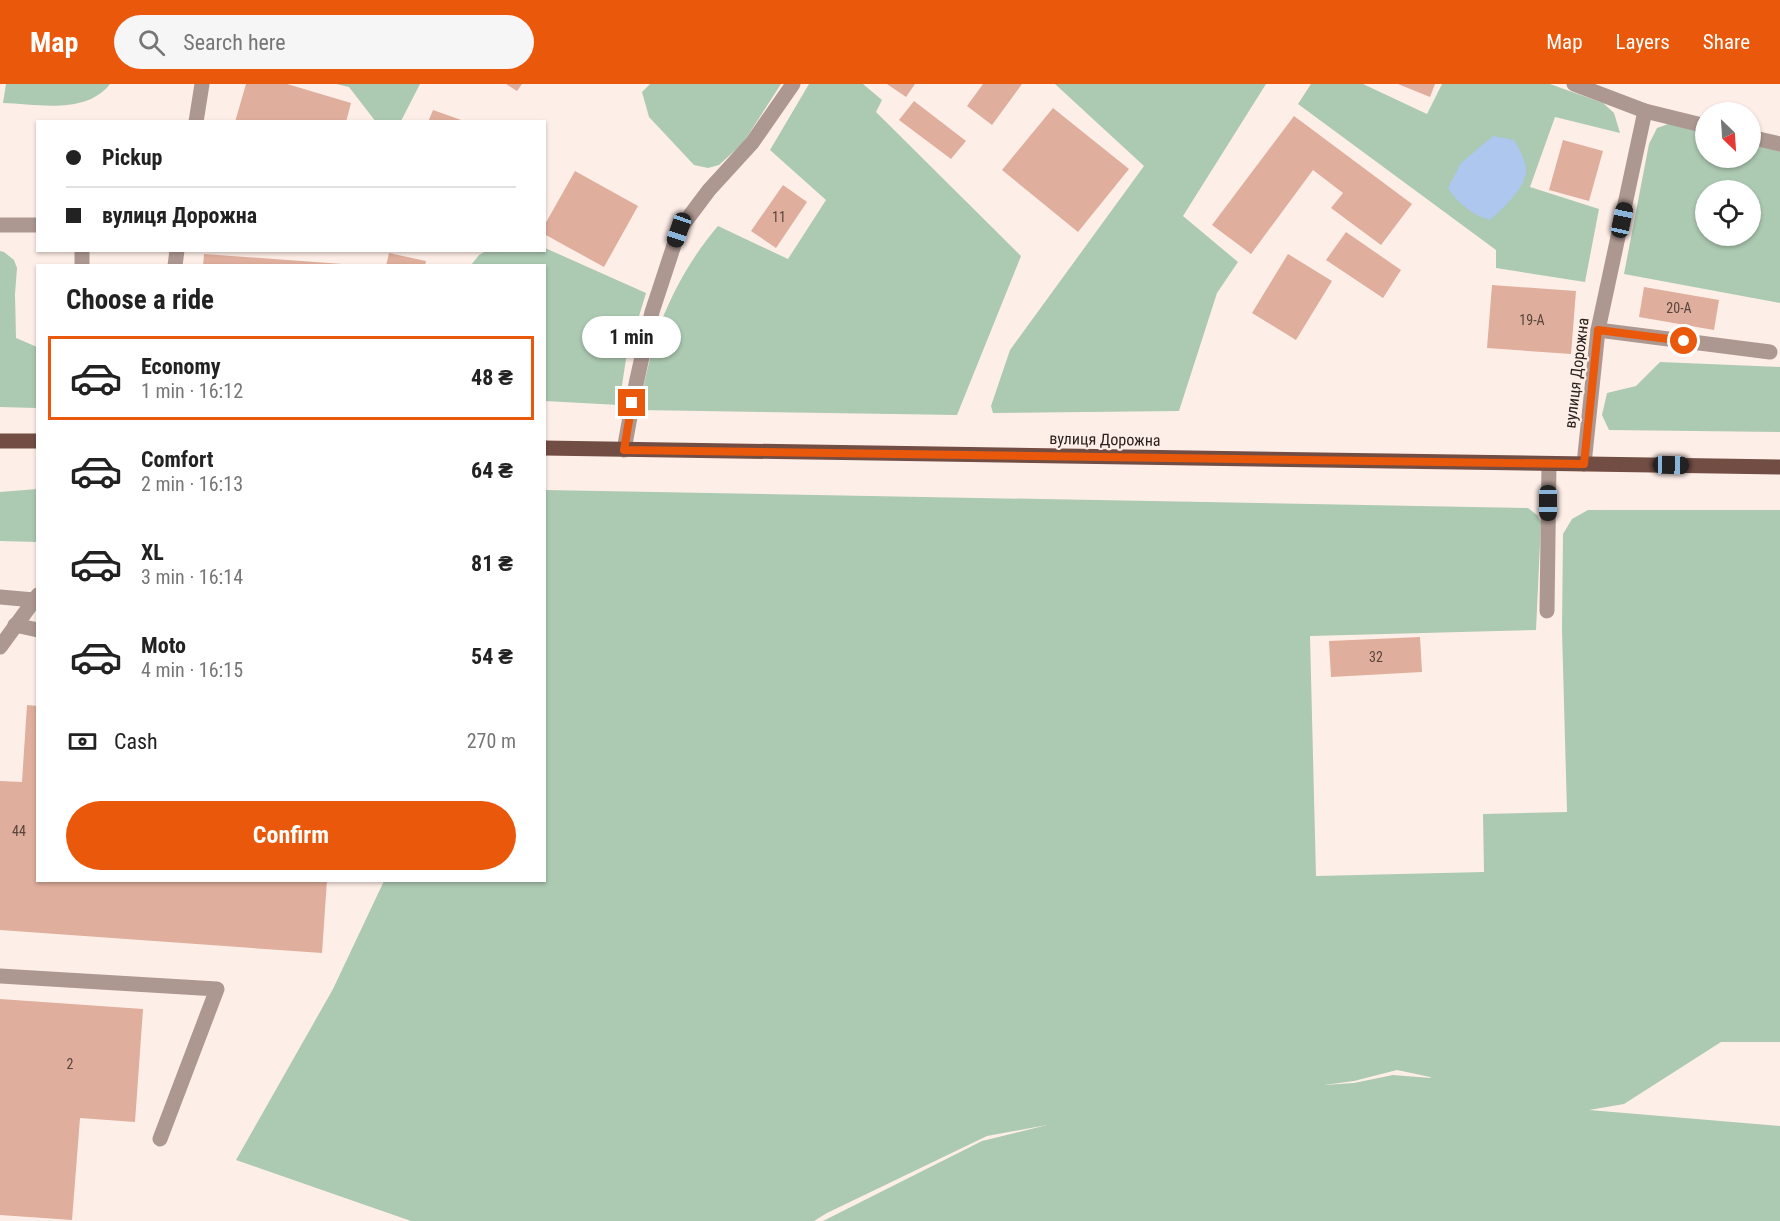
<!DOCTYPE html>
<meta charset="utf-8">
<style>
body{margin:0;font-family:"Roboto Condensed",sans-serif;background:#f6f6f6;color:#222;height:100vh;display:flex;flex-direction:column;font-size:22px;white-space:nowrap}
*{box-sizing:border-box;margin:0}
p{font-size:20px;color:#767676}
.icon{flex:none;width:33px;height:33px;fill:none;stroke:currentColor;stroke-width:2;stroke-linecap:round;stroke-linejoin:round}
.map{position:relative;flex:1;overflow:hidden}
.sheet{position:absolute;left:36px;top:180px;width:510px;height:618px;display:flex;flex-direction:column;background:#fff;border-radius:0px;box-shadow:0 2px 4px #0004}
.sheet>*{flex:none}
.guide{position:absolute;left:36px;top:36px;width:510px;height:132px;border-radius:0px;box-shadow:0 2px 4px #0004;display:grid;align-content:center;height:132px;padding:0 30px;background:#fff}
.needle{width:39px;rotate:155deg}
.fabs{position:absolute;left:1695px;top:18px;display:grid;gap:12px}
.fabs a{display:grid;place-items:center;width:66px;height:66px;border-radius:50%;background:#fff;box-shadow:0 2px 4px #0004;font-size:30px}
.end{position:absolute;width:27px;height:27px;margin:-14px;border:8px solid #ea580c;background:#fff;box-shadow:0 0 0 3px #fff}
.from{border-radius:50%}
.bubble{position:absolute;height:42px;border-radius:21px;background:#fff;box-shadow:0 2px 4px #0004;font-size:20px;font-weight:700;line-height:42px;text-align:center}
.car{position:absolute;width:18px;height:36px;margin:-18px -9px;border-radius:8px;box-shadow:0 0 4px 2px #0007;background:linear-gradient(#222 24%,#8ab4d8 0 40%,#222 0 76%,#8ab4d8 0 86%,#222 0)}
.guide b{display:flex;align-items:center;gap:21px;height:57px;font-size:22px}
.guide b+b{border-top:2px solid #e0e0e0}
.guide i{width:15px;height:15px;background:#222}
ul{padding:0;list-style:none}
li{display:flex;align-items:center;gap:18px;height:84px;margin:0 12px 9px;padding:0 18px;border:3px solid transparent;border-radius:0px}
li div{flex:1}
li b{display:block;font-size:22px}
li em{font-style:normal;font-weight:700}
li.on{border-color:#ea580c}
li>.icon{width:54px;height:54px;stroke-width:1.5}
h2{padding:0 30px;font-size:27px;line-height:72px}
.pay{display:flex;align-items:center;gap:15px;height:66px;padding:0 30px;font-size:22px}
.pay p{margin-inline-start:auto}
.cta{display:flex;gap:12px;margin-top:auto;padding:12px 30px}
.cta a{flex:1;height:69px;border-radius:36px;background:#ea580c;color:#fff;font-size:24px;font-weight:700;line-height:69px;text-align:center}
header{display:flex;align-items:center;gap:36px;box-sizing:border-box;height:84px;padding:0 30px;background:#ea580c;color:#fff}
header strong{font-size:28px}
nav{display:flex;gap:33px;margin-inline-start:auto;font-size:21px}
.search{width:420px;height:54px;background:#f6f6f6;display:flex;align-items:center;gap:15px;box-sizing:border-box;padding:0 21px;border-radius:33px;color:#767676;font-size:22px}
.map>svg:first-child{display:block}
.green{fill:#acc9b2;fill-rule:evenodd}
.water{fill:#aec7ef}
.building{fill:#dfae9c}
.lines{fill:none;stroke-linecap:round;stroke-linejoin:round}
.service{stroke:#ad9791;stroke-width:15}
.minor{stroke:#ad9791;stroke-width:15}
.primary{stroke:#724d43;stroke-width:15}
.route{stroke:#ea580c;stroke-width:8}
.labels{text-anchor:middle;stroke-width:4.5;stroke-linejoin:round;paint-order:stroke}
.number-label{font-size:14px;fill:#57443d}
.street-label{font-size:16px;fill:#2a211d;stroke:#feeee8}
</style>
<header>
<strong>Map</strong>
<div class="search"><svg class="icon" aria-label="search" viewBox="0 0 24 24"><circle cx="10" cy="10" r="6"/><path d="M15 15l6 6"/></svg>Search here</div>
<nav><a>Map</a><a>Layers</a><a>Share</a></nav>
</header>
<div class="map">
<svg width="1780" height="1137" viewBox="0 0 1780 1137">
<rect width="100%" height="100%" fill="#feeee8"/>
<path class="green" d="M6 0H110C86 31 37 20 3 19Z
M336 0H420L401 37 376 38 349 3Z
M650 0H781L743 59 719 81 708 84 694 81 649 33 642 8Z
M809 0H863L882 16 876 28 1021 172 957 331 638 326C644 301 649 275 657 250 669 213 692 172 718 142L788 175 826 116 770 66Z
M1055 0H1266L1183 132 1238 178 1217 209 1179 327 993 329 991 322 1010 266 1144 82Z
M1311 0H1363L1427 30 1442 0H1550L1603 19 1614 29 1620 49 1555 33 1530 103 1599 125 1585 198 1496 184V166L1298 20Z
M1671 39 1705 48 1706 74H1750L1751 59 1780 67V219L1624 190 1649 60 1657 44ZM1706 106H1750V152H1706Z
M545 164 646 209 626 275 619 321 545 317 544 182 471 181 479 171 486 167 544 166Z
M0 167 4 168 14 176 17 184 15 210 16 254 37 263V324L0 323Z
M1660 278 1780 283V348L1609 346 1602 331 1607 309 1636 302Z
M37 405V458L0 457V408Z
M545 406 1528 424 1537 431 1541 438 1536 546 1310 552 1316 792 1484 788 1483 730 1567 728 1562 546 1563 450 1572 435 1588 426H1780V958H1721L1624 1020 1589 1026 1780 1042V1137H823L982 1057 1047 1041 987 1052 827 1129 814 1137H411L236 1076 333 905 384 797 544 796ZM1397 986 1430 993 1431 994 1393 991 1354 999 1324 1001 1354 997Z"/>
<path class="water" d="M1493 52 1514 56C1519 65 1526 76 1526 87 1525 105 1502 125 1490 136 1472 131 1458 119 1448 104L1461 79Z"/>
<path class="building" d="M246 0H287L351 19 346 38H235Z
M506 0H522L517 7Z
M887 0H915L906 13Z
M983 0H1022L992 41 967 22Z
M1398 0H1435L1430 13Z
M914 17 966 57 951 75 899 36Z
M1053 24 1129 85 1078 148 1002 86Z
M433 26 464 37V38H428Z
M1294 32 1412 120 1381 161 1331 124 1343 109 1313 86 1251 170 1212 141Z
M1563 56 1603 67 1589 117 1549 106Z
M575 87 638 122 604 183 544 150V142Z
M783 101 807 118 776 164 751 147Z
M1346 148 1401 186 1383 214 1326 176Z
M389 169 426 177 425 182H386Z
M204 170 342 180V182H203Z
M1288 170 1332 197 1296 256 1252 229Z
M1492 201 1576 207 1571 270 1487 264Z
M1644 203 1719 216 1714 246 1639 233Z
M1420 553 1422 588 1331 593 1329 557Z
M27 621 38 622V796H327L322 869 0 846V697L22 698Z
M0 915 143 925 135 1038 80 1034 72 1136 0 1131Z"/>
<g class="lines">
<path class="service" d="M1574 0 1645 27 1706 42
M196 38 202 0
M1750 53 1780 60
M0 141H38
M82 182V166
M175 182 177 166
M1598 246 1770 268
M0 513 34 516
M1547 527 1549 380
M15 541 38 546
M0 892 217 905 160 1055"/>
<path class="minor" d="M624 366 636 300 652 228 679 146 709 106 752 59 793 0
M1584 380 1598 246 1645 27
M0 563 38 511"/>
<path class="primary" d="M0 357H38
M544 364 1780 383"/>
</g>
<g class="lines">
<path class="route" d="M632 319 624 366 1584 380 1598 246 1684 257"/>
</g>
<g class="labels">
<g class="number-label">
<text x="779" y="138">11</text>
<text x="1679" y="229">20-А</text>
<text x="1532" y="241">19-А</text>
<text x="1376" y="578">32</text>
<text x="19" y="752">44</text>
<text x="70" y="985">2</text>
</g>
<g class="street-label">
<text transform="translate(1576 289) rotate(-83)" y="6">вулиця Дорожна</text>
<text transform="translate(1105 355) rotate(1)" y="6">вулиця Дорожна</text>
</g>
</g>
</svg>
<div class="fabs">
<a><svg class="needle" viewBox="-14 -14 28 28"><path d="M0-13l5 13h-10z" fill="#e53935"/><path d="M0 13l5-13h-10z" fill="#767676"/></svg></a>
<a><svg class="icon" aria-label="locate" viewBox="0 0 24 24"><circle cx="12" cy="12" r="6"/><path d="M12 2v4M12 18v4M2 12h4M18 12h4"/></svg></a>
</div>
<i class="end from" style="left:1684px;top:257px"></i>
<i class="end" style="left:632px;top:319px"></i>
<div class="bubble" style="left:582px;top:232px;width:99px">1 min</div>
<i class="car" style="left:1622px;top:136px;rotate:12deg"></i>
<i class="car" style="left:679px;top:146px;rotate:199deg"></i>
<i class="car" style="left:1671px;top:381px;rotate:91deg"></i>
<i class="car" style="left:1548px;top:419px;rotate:180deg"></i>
<div class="guide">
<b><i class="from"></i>Pickup</b>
<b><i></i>вулиця Дорожна</b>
</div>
<section class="sheet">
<h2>Choose a ride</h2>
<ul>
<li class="on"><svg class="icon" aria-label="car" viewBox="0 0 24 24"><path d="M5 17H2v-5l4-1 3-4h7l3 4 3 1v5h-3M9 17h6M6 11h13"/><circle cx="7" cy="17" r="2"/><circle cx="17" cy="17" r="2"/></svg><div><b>Economy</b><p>1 min · 16:12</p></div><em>48 ₴</em></li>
<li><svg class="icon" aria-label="car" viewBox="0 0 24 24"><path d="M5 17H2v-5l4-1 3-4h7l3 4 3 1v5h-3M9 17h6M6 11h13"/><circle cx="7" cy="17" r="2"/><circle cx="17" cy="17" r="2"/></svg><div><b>Comfort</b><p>2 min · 16:13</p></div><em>64 ₴</em></li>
<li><svg class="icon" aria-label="car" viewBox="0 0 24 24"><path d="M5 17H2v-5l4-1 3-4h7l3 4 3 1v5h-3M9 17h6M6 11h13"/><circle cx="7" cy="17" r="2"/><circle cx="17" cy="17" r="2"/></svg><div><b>XL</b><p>3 min · 16:14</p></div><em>81 ₴</em></li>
<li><svg class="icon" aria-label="car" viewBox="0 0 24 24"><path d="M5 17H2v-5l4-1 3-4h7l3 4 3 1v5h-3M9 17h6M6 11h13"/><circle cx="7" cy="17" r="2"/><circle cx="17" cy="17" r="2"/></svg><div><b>Moto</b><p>4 min · 16:15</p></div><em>54 ₴</em></li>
</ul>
<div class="pay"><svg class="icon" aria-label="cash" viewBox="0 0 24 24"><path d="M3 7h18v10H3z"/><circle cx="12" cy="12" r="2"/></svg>Cash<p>270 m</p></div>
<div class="cta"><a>Confirm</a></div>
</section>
</div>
